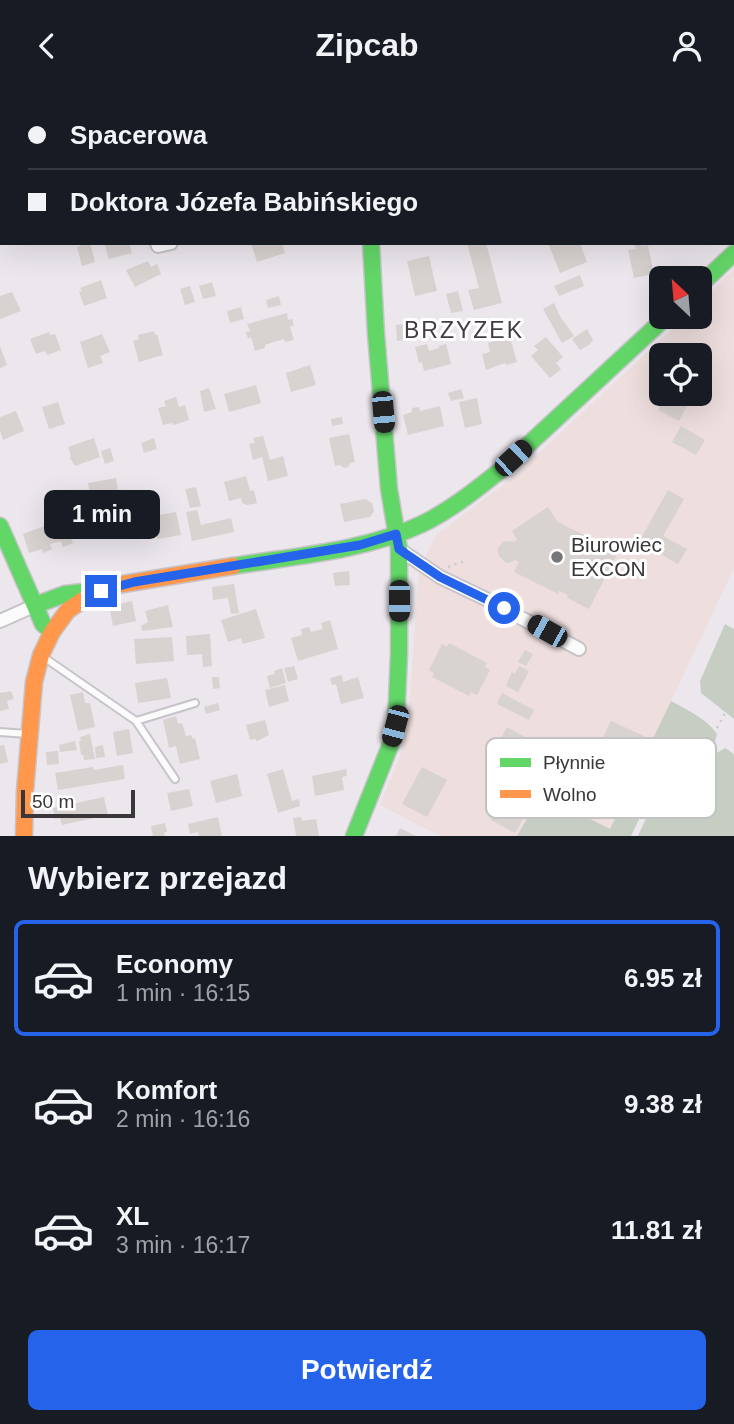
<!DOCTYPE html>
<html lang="pl">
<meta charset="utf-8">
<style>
body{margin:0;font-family:Helvetica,sans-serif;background:#20242c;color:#f1f3f6;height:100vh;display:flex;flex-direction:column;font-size:26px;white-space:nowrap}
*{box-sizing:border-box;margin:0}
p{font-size:23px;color:#9ea1a6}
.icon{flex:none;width:38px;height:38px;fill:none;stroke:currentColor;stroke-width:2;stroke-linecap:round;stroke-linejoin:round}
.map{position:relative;height:745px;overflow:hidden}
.drawer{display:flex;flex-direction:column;background:#171b24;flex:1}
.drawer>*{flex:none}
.banner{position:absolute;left:0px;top:0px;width:735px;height:154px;box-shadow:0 7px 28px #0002;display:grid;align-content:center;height:154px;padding:0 28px;background:#171b24}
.needle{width:46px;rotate:334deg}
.buttons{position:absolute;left:649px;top:175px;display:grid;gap:14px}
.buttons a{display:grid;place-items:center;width:63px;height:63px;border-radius:10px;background:#171b24;box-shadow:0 7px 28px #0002;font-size:35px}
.scale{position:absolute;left:21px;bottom:18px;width:114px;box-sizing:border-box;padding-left:7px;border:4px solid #3a373b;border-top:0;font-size:19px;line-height:24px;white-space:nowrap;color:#3a373b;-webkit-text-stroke:5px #fff;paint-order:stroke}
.end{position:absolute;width:32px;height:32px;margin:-16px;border:9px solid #2563eb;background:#fff;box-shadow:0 0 0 4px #fff}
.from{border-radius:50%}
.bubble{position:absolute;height:49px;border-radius:10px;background:#171b24;box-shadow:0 7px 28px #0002;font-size:23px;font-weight:700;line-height:49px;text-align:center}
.car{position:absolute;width:21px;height:42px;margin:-21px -10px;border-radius:9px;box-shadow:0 0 5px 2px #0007;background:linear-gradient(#222 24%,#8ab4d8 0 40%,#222 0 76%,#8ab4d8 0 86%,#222 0)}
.banner b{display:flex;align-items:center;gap:24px;height:66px;font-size:26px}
.banner b+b{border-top:2px solid #363941}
.banner i{width:18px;height:18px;background:#f1f3f6}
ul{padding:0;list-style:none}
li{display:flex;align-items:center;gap:21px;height:116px;margin:0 14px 10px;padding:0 14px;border:4px solid transparent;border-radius:10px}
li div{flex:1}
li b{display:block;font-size:26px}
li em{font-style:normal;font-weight:700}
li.on{border-color:#2563eb}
li>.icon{width:63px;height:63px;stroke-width:1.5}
h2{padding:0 28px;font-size:32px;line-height:84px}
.cta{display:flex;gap:14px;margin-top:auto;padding:14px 28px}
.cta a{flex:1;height:80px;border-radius:10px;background:#2563eb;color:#fff;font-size:28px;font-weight:700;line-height:80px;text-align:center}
header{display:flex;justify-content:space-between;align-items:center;height:91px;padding:0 28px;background:#171b24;font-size:32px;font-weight:700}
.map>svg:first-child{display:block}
.commercial{fill:#eedede;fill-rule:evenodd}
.green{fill:#c6cec4}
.building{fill:#d8d2d0}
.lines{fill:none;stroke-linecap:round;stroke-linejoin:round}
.lane-casing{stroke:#c7c4c9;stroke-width:10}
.street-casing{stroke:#c7c4c9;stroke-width:16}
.fast-casing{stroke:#c7c4c9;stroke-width:19}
.slow-casing{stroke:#c7c4c9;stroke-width:19}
.path{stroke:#cac9cc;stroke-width:2.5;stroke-dasharray:2 5;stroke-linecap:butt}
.lane{stroke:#fcfbfc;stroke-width:6}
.street{stroke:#fcfbfc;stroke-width:12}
.fast{stroke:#63d668;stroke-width:16}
.slow{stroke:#ff974d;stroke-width:16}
.route{stroke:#2563eb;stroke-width:9}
.poi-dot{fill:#787579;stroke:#fff;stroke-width:2.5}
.labels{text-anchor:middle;stroke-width:6;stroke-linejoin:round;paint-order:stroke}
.poi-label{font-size:21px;fill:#3a373b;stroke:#fff;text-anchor:start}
.neighbourhood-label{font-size:23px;letter-spacing:2px;fill:#423c45;stroke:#fff}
.key{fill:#fff;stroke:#c4c3c4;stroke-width:2}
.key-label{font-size:19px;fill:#3a373b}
</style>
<header><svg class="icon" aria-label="back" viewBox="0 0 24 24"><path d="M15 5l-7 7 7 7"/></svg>Zipcab<svg class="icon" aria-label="person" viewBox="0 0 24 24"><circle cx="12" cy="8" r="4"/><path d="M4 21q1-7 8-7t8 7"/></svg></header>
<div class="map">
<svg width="734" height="745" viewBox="0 0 734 745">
<rect width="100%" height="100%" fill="#ebe7ed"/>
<path class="commercial" d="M734 178V477L610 739 541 703 517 745H441L380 714 402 660 408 634 419 479 436 444 510 389 685 226H700V211ZM662 264H700V303H662Z"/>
<path class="green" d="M395 0H699L700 2H394Z
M725 533 734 538V628L701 602 700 590Z
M671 610C687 619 706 627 717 643L713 657 669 683 652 701 631 745H517L541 703 610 738Z
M725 657 734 663V745H638L656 705 673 689Z"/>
<path class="building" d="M87 152H90L95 171 82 175 77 156Z
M104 152H129L132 162 109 168Z
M251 152H282L285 162 257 171Z
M467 152H486L502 212 474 219 468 199 479 197Z
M548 152H580L587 171 560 182Z
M641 152V155L648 154 654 183 634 187 628 159 636 158 634 153Z
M429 165 437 200 415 205 407 170Z
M148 170 151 176 157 173 161 183 135 196 126 179Z
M580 184 584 195 559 205 554 195Z
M101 189 107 207 84 215 79 201 82 200 80 197Z
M212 191 216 205 203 208 199 195Z
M190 195 195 211 185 214 180 198Z
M458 200 463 220 451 222 446 203Z
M12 201 21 220 0 228V205Z
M279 205 281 214 268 217 266 209Z
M554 212 560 225 574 245 562 252 543 218Z
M241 216 244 228 230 232 227 220Z
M287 222 288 229 292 228 294 234 290 236 294 249 285 251 284 248 274 251 265 254V257L255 260 251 246 248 248 246 241 250 240 247 233Z
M409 232 411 248 397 250 396 234Z
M587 238 593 249 589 254 580 259 572 248Z
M154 240 155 244 157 243 163 264 139 271 133 250 139 248 138 244Z
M49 241 50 244 55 243 61 259 47 264 45 260 36 263 30 248Z
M102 243 110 261 100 265 103 272 88 277 80 251Z
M510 246 517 271 506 274 505 272 486 279 482 263 490 261 488 252Z
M546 246 563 266 556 272 561 278 550 287 531 265 538 259 534 255Z
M427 253 429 260 439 257V255L446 253 451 273 424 280 422 271 419 272 415 256Z
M0 255 7 274 0 277Z
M310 274 316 294 291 301 286 282Z
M256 294 261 312 229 321 224 303Z
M209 297 216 318 204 321 200 300Z
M461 298 464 307 451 310 448 302Z
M666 303H693L679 330 658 319Z
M176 306 179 316 185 314 189 329 174 334 172 332 163 334 158 317 166 315 164 310Z
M477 307 482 333 465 337 459 311Z
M58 311 65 333 49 338 42 316Z
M440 315 444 335 408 344 403 324 412 321V317L419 316 420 320Z
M16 320 24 340 3 349 0 340V326Z
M342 326 343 333 332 335 331 328Z
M681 335 705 349 696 364 672 351Z
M349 343 355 371 350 372 348 376 344 377 340 374 335 375 329 347Z
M263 345 270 369 283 365 288 385 268 390 262 366 253 369 249 353 255 352 253 347Z
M94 347 100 366 75 375 70 367 71 365 68 356Z
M154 347 157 358 144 362 141 352Z
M110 357 114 370 105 373 101 360Z
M246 385 250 400 254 399 257 412 247 414 242 412 241 407 229 410 224 391Z
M116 387 119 407 92 412 88 392Z
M196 396 201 415 190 417 185 398Z
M668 399 684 408 663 445 687 458 678 473 639 451Z
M365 408 372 412 374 420 370 426 344 431 340 413Z
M548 416 558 431 618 461 589 518 567 507 568 504 559 500 558 503 514 481 519 471 515 469 509 472 505 471 498 464V457L503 451 509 450 514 451 517 449 512 440Z
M197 419 201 434 231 427 234 441 192 450 186 421Z
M176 421 181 444 157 448V444L140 447 136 428Z
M77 423 84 444 71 447 73 452 63 456 61 450 50 453 52 458 43 462 42 458 29 462 23 443Z
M349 480 350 494 335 495 333 482Z
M234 493 239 522 231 523 228 507 213 509 212 496Z
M132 510 136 530 113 535 110 519 120 517 119 513Z
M168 514 173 536 142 540 141 535 148 531 145 520Z
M256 518 265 547 243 553 241 547 228 551 221 529Z
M330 529 338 558 298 570 291 547 302 544 301 538 309 536 311 541 323 538 321 532Z
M210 543 212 575 203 576 202 563 187 564 186 545Z
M172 546 174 570 136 573 134 548Z
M449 552 487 572 485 576 490 579 477 604 471 601 469 605 432 586 434 582 429 579 442 553 447 556Z
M525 559 533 563 526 575 518 571Z
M294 575 298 588 288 591 284 577Z
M519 575 529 580 518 601 506 595 512 581 515 583Z
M282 577 286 592 270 597 267 585 275 583 274 580Z
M342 584 343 591 358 586 364 607 341 613 336 593 332 594 330 587Z
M212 586H219L220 597 213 598Z
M167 587 171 607 138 612 135 592Z
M285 594 289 610 269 616 265 599Z
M11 600 14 608 7 610 9 618 0 620V602Z
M83 601 85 612H90L95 636 78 640 70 604Z
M502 602 534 619 529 629 497 613Z
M218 612 220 619 206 623 204 616Z
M176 625 178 633 182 632 186 645 191 644 193 648 195 647 200 668 180 673 176 655 169 657 163 629Z
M265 629 269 644 257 650 255 648 250 649 246 634Z
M611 630 644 645 630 676 596 661Z
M507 636 556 663 541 693 491 667Z
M129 638 133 662 117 665 113 641Z
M90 643 95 668 84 669 83 664H81L79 650H81L80 646Z
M75 650 77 659 60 661 59 654Z
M4 654 8 671 0 673V655Z
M103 654 105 666 96 667 95 656Z
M58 660 59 673 47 674 46 661Z
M123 674 125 688 58 699 55 682 93 676 94 679Z
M422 676 447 689 427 726 402 713Z
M283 678 292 710 299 708 300 715 278 722 267 683Z
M346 678 347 685 342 686 344 699 315 705 312 685Z
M237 683 242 705 216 712 210 690Z
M189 698 193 715 171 720 167 702Z
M104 706 108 724 62 734 60 727 55 728 53 717Z
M503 706 528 719 515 742 491 729Z
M218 726 222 745H199L198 741 190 743 188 733Z
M301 726 302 730 316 728 319 745H296L293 727Z
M165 732 167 741H164L165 745H153L151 735Z
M400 737 416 745H396Z"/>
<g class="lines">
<g class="lane-casing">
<path id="lane" d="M42 565 136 630 175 688
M136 630 195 612
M0 641 27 643"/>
</g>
<g class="street-casing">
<path id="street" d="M345 0 346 2
M711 0 713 2
M386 2 387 0
M733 26 734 27
M0 85H2
M157 152 158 155 171 152
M399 458 440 486 486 508 579 558
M0 530 36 514"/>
</g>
<g class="fast-casing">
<path id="fast" d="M700 194 734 162
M0 435 43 533 52 541
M233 475C295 465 365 460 422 433 451 419 477 398 502 378L666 226
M36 514 65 503 93 500
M354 745 390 655 396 632 399 562V458L389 398 376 243 371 152"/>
</g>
<g class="slow-casing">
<path id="slow" d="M24 745 25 700 34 591 41 564 52 541 68 519 83 509 117 494 233 475"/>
</g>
<path class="path" d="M681 232 687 226
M448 476 465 470
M717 637 734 606"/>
<use href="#lane" class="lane"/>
<use href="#street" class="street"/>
<use href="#fast" class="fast"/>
<use href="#slow" class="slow"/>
</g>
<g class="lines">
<path class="route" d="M101 500 134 491 360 454 396 443 399 458 406 463 440 486 504 517"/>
</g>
<circle class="poi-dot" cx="557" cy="466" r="7"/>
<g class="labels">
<g class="poi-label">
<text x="571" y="461">Biurowiec<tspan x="571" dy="24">EXCON</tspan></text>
</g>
<g class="neighbourhood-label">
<text x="464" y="247">BRZYZEK</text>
</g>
</g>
<rect x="486" y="647" width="230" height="80" rx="10" class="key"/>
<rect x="500" y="667" width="31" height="9" fill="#63d668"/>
<rect x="500" y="699" width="31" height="8" fill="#ff974d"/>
<g class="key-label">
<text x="543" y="678">Płynnie</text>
<text x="543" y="710">Wolno</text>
</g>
</svg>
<div class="buttons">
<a><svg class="needle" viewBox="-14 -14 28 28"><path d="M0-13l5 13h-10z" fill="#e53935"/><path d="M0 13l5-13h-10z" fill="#9ea1a6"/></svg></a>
<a><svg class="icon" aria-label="locate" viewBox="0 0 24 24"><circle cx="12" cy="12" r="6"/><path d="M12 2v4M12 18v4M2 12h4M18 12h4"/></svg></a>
</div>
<div class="scale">50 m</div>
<i class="end from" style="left:504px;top:517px"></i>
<i class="end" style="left:101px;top:500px"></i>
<div class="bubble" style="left:44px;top:399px;width:116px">1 min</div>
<i class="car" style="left:383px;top:321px;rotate:175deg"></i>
<i class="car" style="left:513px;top:367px;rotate:47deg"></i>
<i class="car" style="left:399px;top:510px;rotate:180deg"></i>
<i class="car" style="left:547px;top:540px;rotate:299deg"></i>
<i class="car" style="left:395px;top:635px;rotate:195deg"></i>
<div class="banner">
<b><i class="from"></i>Spacerowa</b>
<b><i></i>Doktora Józefa Babińskiego</b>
</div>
</div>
<section class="drawer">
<h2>Wybierz przejazd</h2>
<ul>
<li class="on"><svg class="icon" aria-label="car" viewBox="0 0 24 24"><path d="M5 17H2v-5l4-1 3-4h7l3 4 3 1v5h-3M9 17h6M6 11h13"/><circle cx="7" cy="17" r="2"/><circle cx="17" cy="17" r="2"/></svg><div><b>Economy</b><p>1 min · 16:15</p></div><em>6.95 zł</em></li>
<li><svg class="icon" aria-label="car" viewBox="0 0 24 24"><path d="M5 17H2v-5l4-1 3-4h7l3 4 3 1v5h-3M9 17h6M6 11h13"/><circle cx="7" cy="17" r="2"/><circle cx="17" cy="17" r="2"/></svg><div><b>Komfort</b><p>2 min · 16:16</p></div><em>9.38 zł</em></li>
<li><svg class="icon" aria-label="car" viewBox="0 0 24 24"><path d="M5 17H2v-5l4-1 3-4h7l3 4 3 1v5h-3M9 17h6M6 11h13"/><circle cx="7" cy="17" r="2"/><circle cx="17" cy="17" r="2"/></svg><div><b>XL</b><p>3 min · 16:17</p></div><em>11.81 zł</em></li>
</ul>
<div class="cta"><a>Potwierdź</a></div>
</section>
